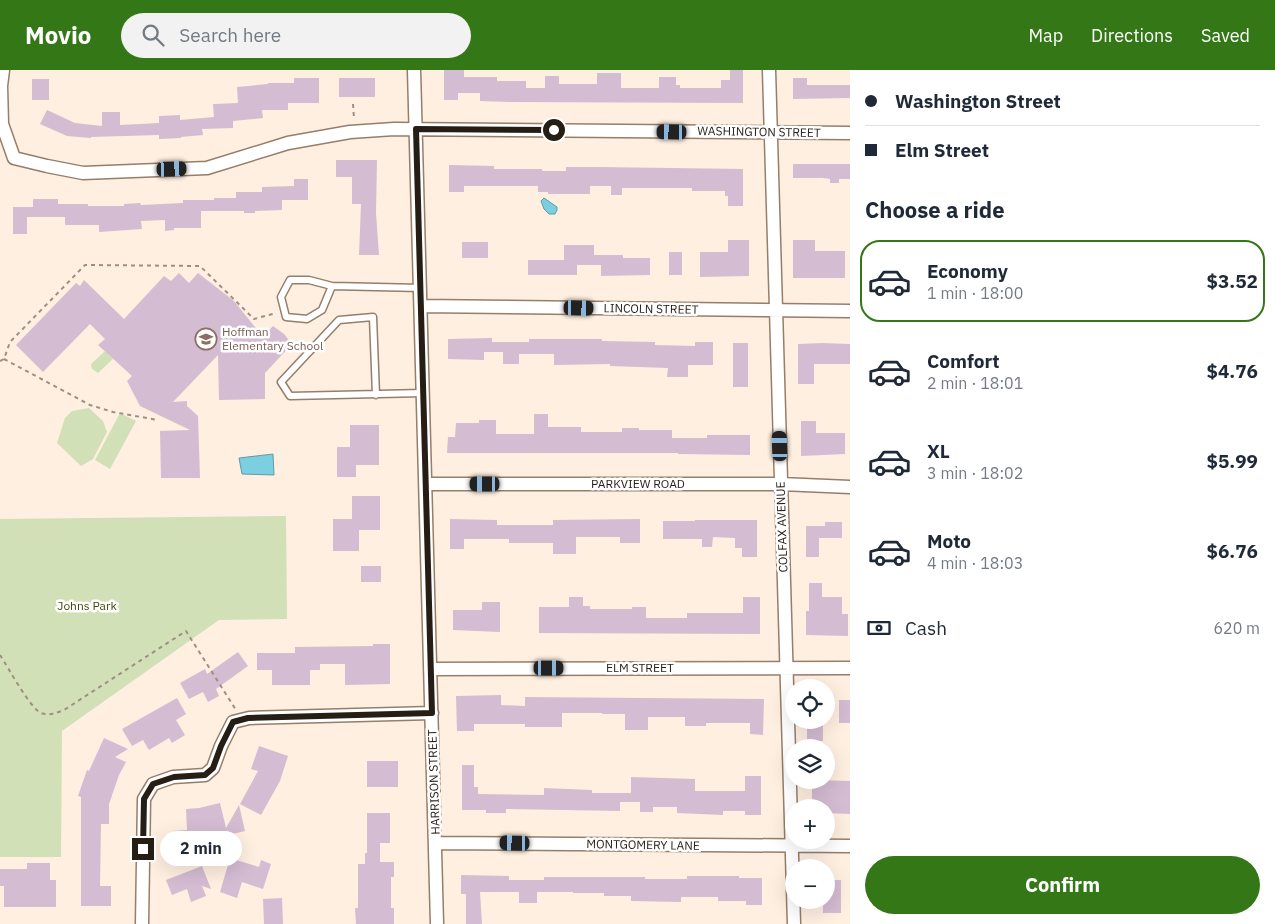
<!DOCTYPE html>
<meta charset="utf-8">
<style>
body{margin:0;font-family:"IBM Plex Sans",sans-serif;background:#f2f2f3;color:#1f2937;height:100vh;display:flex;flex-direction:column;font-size:19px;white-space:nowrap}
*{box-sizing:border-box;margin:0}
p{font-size:16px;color:#747a83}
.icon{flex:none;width:28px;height:28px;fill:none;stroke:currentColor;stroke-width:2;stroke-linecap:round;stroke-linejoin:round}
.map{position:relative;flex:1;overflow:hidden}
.panel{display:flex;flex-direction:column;background:#fff;width:425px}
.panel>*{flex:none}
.banner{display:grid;align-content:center;height:110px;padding:0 15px;background:#fff}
.fabs{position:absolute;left:785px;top:609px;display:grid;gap:10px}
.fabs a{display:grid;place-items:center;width:50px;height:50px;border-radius:50%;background:#fff;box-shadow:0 5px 20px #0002;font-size:25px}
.end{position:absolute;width:22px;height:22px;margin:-11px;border:6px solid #261d15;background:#fff;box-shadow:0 0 0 2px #fff}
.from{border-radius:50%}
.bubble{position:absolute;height:35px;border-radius:18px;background:#fff;box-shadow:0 5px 20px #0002;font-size:16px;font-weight:700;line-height:35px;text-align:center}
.car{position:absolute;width:15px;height:30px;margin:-15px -8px;border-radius:6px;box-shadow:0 0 4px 1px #0007;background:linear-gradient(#222 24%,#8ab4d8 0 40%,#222 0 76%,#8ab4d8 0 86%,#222 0)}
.banner b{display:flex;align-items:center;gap:18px;height:48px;font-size:19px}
.banner b+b{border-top:1px solid #e0e1e3}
.banner i{width:12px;height:12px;background:#1f2937}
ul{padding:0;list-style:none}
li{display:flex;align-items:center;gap:15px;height:82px;margin:0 10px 8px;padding:0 5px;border:2px solid transparent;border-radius:20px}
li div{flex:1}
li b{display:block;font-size:19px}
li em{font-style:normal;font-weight:700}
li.active{border-color:#347716}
li>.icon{width:45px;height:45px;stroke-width:1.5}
h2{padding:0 15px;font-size:22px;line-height:60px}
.pay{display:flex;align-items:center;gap:12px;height:55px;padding:0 15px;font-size:19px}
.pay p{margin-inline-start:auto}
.primary-button{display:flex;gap:10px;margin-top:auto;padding:10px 15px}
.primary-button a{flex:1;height:58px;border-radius:30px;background:#347716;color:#fff;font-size:20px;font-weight:700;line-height:58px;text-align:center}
header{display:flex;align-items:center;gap:30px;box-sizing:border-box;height:70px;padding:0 25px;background:#347716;color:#fff}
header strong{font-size:24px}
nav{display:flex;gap:28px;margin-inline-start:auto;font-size:18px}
.search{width:350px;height:45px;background:#f2f2f3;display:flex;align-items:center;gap:12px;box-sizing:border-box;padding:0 18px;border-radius:28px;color:#747a83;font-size:19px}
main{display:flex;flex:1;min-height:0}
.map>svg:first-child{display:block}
.green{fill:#d1e0b6}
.water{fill:#7ccfe1;stroke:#629aa4}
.building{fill:#d4bcd2}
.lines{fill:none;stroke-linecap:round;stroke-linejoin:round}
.service-casing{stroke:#957e6a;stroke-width:9}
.minor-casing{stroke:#957e6a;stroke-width:15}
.path{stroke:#9c9085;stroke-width:2;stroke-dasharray:4 4;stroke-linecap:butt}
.service{stroke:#fff;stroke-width:6}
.minor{stroke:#fff;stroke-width:12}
.route{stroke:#261d15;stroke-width:6}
.labels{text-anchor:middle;stroke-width:5;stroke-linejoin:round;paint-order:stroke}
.street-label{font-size:12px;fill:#261d15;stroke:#fff}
.education-label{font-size:12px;fill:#785e54;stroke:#fff;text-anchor:start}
.park-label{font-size:12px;fill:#3b4d08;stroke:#fff}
</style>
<header>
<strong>Movio</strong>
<div class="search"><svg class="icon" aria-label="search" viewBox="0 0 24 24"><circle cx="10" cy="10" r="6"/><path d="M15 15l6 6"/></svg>Search here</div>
<nav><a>Map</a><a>Directions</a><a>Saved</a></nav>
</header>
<main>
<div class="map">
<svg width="850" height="854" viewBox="0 0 850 854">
<rect width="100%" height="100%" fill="#feefe1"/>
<path class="green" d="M105 281 113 289 98 303 92 299 91 294Z
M89 338 103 351 107 362 93 389 81 396 57 373 65 348 72 341Z
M120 343 136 351 110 399 95 390Z
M286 446 287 549 219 550 62 661 61 787H0V449Z"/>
<path class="water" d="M544 128 557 137V140L555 144H549L544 139 541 131Z
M273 384 274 405 242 404 239 388Z"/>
<path class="building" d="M444 0H464V7H497V11H526V18H545V6H559V14H597V3H621V18H659V7H676V15H680V18H721V10H730V0H743V33L509 32 480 31V23H458V30H444Z
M294 8H319V33H288V40H262L263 48 233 51V58L202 59 203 65 181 67V68L159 69V65L91 67V68L67 66 40 54 47 40 75 53 102 56V42H120V55L159 53V46L180 45V50L214 47 213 34 238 33 237 17 268 14V13H294Z
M339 8H375V27H339Z
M793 8H807V15H850V28L793 29Z
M32 9H49V30H32Z
M336 90H377L376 143 379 185H359L361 134H352V107H336Z
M793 94H850V109H839V113H830V109L822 108H793Z
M449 95 494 96V99H542V101H566V97H599L743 99V136H728V126H725V121H692V118H622V125H611V116H590V124H548V122H538V116H464V122H449Z
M294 109H308V130H282V140L255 141V143H244V141H201V158H174V160L165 161V150L141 151 142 159 99 162V155H65V147H27V164H13V137H33V129H58V134H88V136H124V134L140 133 141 135 183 133V130H214V128H236V122H262V117L294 116Z
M728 170H749V206L700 207V182H728Z
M793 170H815V181H845V208H793Z
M462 172H488V188H462Z
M564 175H594V185H623V188H650V205L601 206V195H577V205H528V190H564Z
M669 182H682V205H669Z
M179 203 189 213 198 203 234 231 263 267 273 256 284 264 292 274 265 303V329L219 330 218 285 173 332 187 331V336L198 346 200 408H161L160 361 190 360 140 336 127 311 132 306 98 275 105 269 90 254 43 302 16 275 76 213 80 216 84 210 124 249 164 206 171 211Z
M492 268V272H529V269H602V271L655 272V275L695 276V272H713V295H688V307H667L668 298 610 296V294L554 295V284H519V294H503V282H484V290L448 289V269Z
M733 273H748V317H733Z
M822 273 850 274V294H814V314H798V274Z
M534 344H548V357H581V362H622V358H639V360H672V368H707V365H750V385L678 384V383H447L448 367H455L456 353H479V350H496V364H534Z
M801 351H816V363H845V384L801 386Z
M350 355H379V395H356V407H337V377H350Z
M352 426H380V460H359V481H333V449H352Z
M450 449 497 450V455H553V450L640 449V473H620V467H576V484H553V473H509V469H464V479H450Z
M695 450H757V487H742V478H735V468L713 467 712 477H702V469H663V451H695Z
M825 452H842V468H819V487H806V456H825Z
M361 496H381V512H361Z
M809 513H822V527H842V544H848V566L806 565V541H809Z
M569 527H583V536H590V539H632V537H646V548H687V543H743V527H760V564L539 563V537H569Z
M482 532H500V562L453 560V540H482Z
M373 574H390V614L345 615V594H320V600H310V615H272V600H257V583H295V577L373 576Z
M238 582 248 596 216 619 219 626 208 632 203 622 189 629 180 613 205 599 207 604Z
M501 625V635L525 636V627L764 629 763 665 750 664V653H706V656H685V647H648V660H625V644H602V643H562V657H525V654H474V661H457L456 626Z
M177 628 186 644 176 650 185 665 172 673 169 668 149 680 143 670 132 676 122 659Z
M839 630H850V653H839Z
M807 650H823V671H807Z
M104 668 128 679 115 687 126 692 119 705 109 734V754H101L100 816H111V836H81V727L78 726 87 700 89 701Z
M259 676 288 686 280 711 261 745 240 734 258 701 251 699Z
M367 691H398V717H367Z
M462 695H474V717H478V724L544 725V718L592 720V723H631V707L695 709V721H745V706H761V745H745V741H723V745L677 743V737H653V742H640V732H620V741L506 739V743H486V740H462Z
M812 710 850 711V744L826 743V738H812Z
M220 733 226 758 239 735 245 761 203 771V775L174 777 173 761 187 760 186 739 199 738Z
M367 743H390V773H380V792H394V807H391V838H394V854H356L355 838H358V794H365V783H367Z
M230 788 259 797 261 790 271 794 263 819 242 812 237 828 220 822Z
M27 793H50V810H56V837H4V816H0V799H27Z
M202 796 211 819 202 816 206 826 191 832 187 819 172 825 166 810Z
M461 805 509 806V810H544V807H645V809H687V806H739V808H762V835H746V831H718V827H681V832L631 831V826H604V823H573V822H537V833H519V822H480L482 854H466V824H461Z
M826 810H841V843H823V830H826Z
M282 828 283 854H264L263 829Z"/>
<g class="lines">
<g class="service-casing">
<path id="service" d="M332 216 322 240 307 249 286 247 281 227 290 210H309L332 216 421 218
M376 325 373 247 339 250 281 312 290 326 423 323"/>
</g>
<g class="minor-casing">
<path id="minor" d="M3 0 1 16 2 54 14 88 47 96 83 103 207 98 288 73 350 62 394 59 850 63
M414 0 437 854
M769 0 794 854
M421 236 850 241
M426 414H781L850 417
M431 599 850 598
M436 773 850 776
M142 854 144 729 153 714 173 707 205 705 213 698 221 676 233 652 249 648 432 643"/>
</g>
<path class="path" d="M353 34 354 49
M4 289 90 335 113 342 158 350
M0 291 4 289 10 272 85 195 200 196 254 249 276 243
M0 585C8 597 30 638 41 643 50 646 56 643 64 640L186 561 236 640"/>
<use href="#service" class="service"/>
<use href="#minor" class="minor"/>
</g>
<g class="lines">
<path class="route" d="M143 779 144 729 153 714 174 707 205 705 213 698 221 676 233 652 248 648 432 643 416 59 554 60"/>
</g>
<defs>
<g id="school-ring" transform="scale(1.125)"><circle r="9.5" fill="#fff" stroke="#8d6e63" stroke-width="1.5"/><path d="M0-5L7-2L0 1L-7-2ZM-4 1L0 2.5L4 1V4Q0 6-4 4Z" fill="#8d6e63"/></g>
</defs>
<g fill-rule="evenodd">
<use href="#school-ring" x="206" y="269"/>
</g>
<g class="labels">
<g class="street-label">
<text transform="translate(759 62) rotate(1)" y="4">WASHINGTON STREET</text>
<text transform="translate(651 239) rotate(1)" y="4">LINCOLN STREET</text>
<text x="638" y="418">PARKVIEW ROAD</text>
<text transform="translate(782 457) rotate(-92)" y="4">COLFAX AVENUE</text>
<text x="640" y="602">ELM STREET</text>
<text transform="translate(434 712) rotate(-92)" y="4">HARRISON STREET</text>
<text transform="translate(643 775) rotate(1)" y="4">MONTGOMERY LANE</text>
</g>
<g class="education-label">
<text x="222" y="266">Hoffman<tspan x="222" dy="14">Elementary School</tspan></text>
</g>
<g class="park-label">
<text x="87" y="540">Johns Park</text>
</g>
</g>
</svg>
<div class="fabs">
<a><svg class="icon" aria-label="locate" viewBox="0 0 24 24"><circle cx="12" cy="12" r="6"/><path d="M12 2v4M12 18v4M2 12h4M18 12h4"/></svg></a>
<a><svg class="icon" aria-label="layers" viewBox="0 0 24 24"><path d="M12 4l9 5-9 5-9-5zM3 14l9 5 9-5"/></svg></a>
<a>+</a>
<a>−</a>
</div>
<i class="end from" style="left:554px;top:60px"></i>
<i class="end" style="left:143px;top:779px"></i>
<div class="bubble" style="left:160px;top:761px;width:82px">2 min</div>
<i class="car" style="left:672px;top:62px;rotate:271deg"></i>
<i class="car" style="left:172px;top:99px;rotate:88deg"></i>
<i class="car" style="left:579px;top:238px;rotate:91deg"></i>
<i class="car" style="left:780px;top:376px;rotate:358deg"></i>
<i class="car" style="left:485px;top:414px;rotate:270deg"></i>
<i class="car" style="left:549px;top:598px;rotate:90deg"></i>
<i class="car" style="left:515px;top:773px;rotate:271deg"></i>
</div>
<section class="panel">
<div class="banner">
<b><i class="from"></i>Washington Street</b>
<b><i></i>Elm Street</b>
</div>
<h2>Choose a ride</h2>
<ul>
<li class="active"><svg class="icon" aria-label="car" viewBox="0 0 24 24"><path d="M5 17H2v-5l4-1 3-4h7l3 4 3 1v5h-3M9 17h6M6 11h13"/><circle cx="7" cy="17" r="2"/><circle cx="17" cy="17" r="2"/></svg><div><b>Economy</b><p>1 min · 18:00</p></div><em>$3.52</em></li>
<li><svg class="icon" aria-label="car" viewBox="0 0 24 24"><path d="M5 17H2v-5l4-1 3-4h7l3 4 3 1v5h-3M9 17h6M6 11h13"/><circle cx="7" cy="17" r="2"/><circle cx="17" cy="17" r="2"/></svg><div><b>Comfort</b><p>2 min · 18:01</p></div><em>$4.76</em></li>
<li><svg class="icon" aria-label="car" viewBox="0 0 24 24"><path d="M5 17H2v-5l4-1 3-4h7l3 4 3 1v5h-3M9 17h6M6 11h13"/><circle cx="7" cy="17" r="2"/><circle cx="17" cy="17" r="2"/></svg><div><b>XL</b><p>3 min · 18:02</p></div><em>$5.99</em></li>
<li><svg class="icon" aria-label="car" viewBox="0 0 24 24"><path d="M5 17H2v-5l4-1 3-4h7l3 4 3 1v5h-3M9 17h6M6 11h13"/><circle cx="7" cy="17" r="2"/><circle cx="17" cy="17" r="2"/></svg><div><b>Moto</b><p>4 min · 18:03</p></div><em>$6.76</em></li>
</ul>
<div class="pay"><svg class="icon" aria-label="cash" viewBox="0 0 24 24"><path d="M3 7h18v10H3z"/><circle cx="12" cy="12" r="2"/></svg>Cash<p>620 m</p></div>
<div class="primary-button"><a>Confirm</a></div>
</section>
</main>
